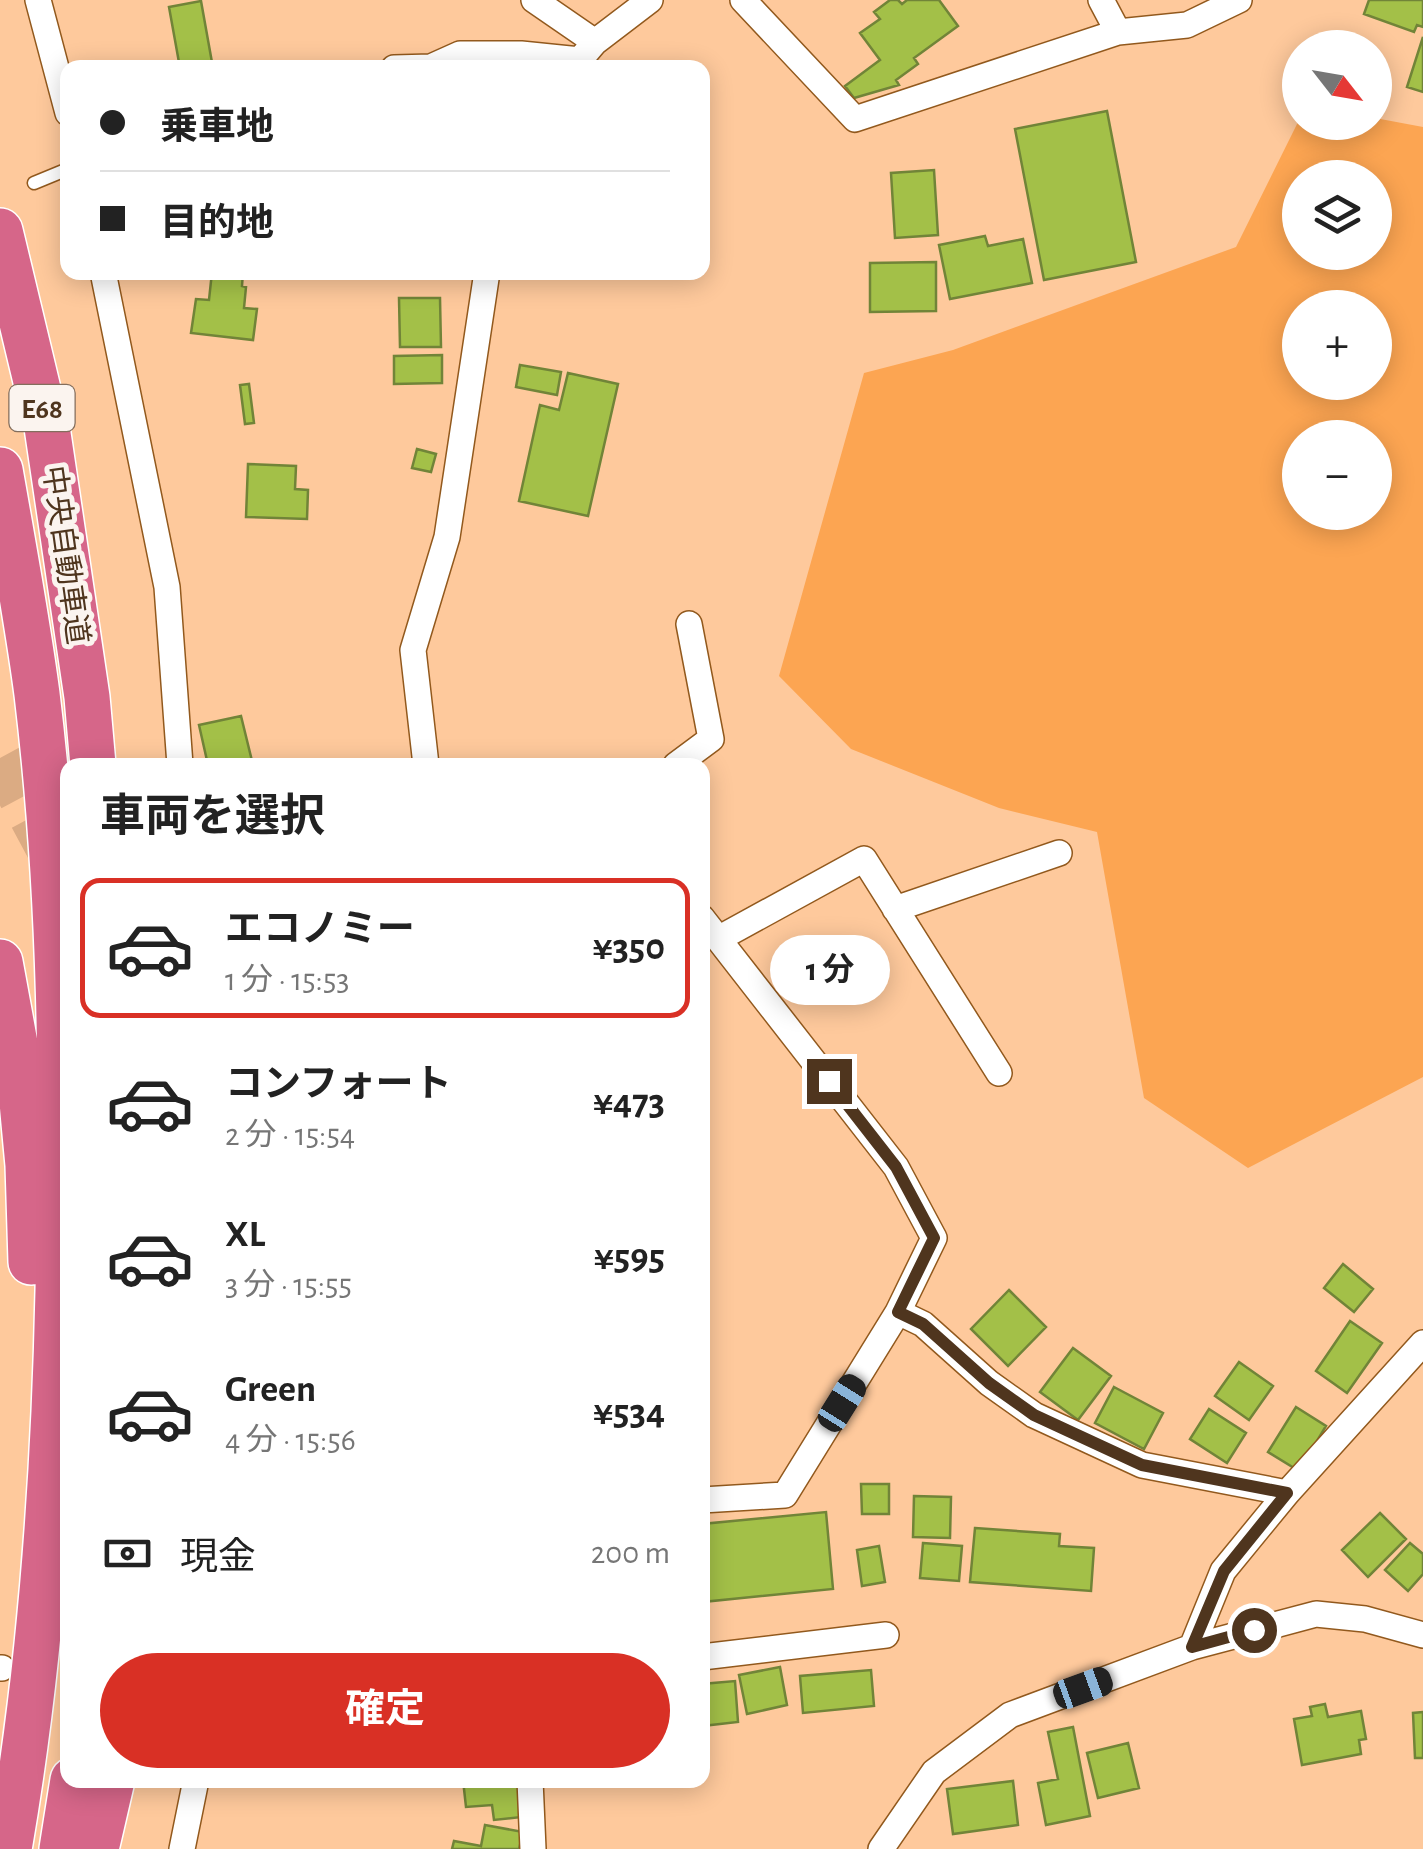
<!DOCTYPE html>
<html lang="ja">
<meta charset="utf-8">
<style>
body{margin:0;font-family:"Alegreya Sans","Noto Sans JP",sans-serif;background:#f2f2f2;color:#222;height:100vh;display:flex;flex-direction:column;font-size:38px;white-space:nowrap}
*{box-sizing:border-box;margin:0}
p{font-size:32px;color:#767676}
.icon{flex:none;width:55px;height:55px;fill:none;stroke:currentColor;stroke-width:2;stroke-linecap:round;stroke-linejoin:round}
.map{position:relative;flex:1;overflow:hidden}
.sheet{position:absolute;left:60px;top:758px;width:650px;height:1030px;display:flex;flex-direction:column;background:#fff;border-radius:20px;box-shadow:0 5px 25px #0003}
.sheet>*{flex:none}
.hud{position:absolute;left:60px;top:60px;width:650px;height:220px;border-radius:20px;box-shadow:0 5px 25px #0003;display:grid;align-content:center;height:220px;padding:0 40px;background:#fff}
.needle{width:65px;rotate:121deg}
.buttons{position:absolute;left:1282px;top:30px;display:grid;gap:20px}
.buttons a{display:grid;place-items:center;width:110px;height:110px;border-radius:50%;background:#fff;box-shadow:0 5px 25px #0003;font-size:50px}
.end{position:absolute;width:45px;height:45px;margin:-22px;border:12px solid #4f351e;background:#fff;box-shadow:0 0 0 5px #fff}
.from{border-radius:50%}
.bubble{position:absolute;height:70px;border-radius:35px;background:#fff;box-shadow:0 5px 25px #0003;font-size:32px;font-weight:700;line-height:70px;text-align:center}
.car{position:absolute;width:30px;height:60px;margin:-30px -15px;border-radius:12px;box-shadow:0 0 8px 2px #0007;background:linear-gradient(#222 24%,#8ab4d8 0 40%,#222 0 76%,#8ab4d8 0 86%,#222 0)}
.hud b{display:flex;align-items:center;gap:35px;height:95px;font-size:38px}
.hud b+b{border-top:2px solid #e0e0e0}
.hud i{width:25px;height:25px;background:#222}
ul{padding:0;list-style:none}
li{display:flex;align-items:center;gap:30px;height:140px;margin:0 20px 15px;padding:0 20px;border:5px solid transparent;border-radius:20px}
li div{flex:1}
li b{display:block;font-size:38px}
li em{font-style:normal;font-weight:700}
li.active{border-color:#d93025}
li>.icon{width:90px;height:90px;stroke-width:1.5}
h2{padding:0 40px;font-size:45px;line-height:120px}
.pay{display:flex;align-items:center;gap:25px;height:110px;padding:0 40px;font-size:38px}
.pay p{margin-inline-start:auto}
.primary-button{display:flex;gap:20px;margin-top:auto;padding:20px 40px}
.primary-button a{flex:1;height:115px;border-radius:60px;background:#d93025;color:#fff;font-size:40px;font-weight:700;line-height:115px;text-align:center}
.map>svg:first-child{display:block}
.green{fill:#fca552;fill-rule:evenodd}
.building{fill:#a3c048;stroke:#718438;stroke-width:2.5}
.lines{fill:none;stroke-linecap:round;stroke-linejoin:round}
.street-tunnel{stroke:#dbab83;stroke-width:25;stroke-dasharray:25 12;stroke-linecap:butt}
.highway-tunnel{stroke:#dbab83;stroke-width:45;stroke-dasharray:45 22;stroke-linecap:butt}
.lane-casing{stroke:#92591d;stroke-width:15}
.street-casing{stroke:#92591d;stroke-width:28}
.highway-casing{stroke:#fff;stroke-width:48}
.lane{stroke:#fff;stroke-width:12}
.street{stroke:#fff;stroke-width:25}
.highway{stroke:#d66689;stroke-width:45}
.route{stroke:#4f351e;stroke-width:12}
.labels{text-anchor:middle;stroke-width:10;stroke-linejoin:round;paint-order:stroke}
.shield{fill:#fbf4ef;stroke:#836e5d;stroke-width:2.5}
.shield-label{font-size:28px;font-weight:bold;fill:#4f351e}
.street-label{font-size:30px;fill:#4f351e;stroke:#fbf4ef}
</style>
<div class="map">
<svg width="1423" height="1849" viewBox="0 0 1423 1849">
<rect width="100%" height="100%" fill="#fec99c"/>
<path class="green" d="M1300 118V122H1375V118L1423 127V1077L1248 1168 1144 1098 1097 832 999 808 851 749 779 676 864 373 953 350 1236 247ZM1300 178H1375V252H1300ZM1300 308H1375V382H1300ZM1300 438H1375V512H1300Z"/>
<path class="building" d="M890 0H898L902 4 907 0H939L958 26 914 58 918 64 896 80 899 85 854 98 845 86 880 60 860 33 880 19 874 12Z
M1369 0H1423V27L1417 25 1414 32 1364 14Z
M201 1 213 68H180L169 7Z
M1423 37V92L1407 87Z
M1107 111 1136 262 1044 280 1015 129Z
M934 170 938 235 895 238 891 173Z
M985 236 988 246 1023 239 1032 283 950 299 939 245Z
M936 262V311L870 312V263Z
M212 272H243L242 286 246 287 244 308 257 309 253 340 191 333 196 299 209 300Z
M399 298H440L441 347H400Z
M442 355V383L394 384V356Z
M520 365 561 372 557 395 516 387Z
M568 373 618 384 588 516 519 501 540 405 559 410Z
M249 384 254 423 245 424 240 385Z
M417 449 436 454 431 472 412 468Z
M248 464 296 466 295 489 308 490 307 519 246 517Z
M241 716 253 765H208L199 725Z
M1343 1264 1373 1289 1354 1312 1324 1288Z
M1009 1290 1046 1327 1008 1366 971 1329Z
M1350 1321 1382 1343 1347 1393 1316 1371Z
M1073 1348 1111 1376 1078 1420 1040 1392Z
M1239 1362 1273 1386 1249 1420 1215 1396Z
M1114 1387 1163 1413 1144 1449 1095 1423Z
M1296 1407 1326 1426 1299 1471 1268 1452Z
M1209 1409 1246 1433 1227 1463 1190 1439Z
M861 1484H889V1514H862Z
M914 1496 951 1497 950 1538 913 1537Z
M826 1512 833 1589 702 1602V1524Z
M1380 1513 1406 1539 1368 1577 1342 1550Z
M975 1528 1060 1534 1059 1546 1094 1548 1091 1591 970 1582Z
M923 1543 962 1546 959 1581 920 1578Z
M1410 1543 1423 1554V1574L1408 1591 1385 1570Z
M879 1546 885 1582 862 1586 857 1550Z
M780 1667 787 1705 747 1714 739 1675Z
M871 1670 874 1706 803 1713 800 1676Z
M735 1681 738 1722 702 1726V1684Z
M1325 1704 1328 1717 1361 1711 1366 1739 1359 1740 1361 1754 1302 1765 1294 1719 1312 1716 1310 1707Z
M1423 1712V1758H1415L1413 1713Z
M1073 1727 1090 1816 1046 1825 1038 1783 1058 1779 1048 1732Z
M1128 1743 1139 1788 1098 1798 1087 1753Z
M463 1780H519L522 1817 494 1820 492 1805 466 1807Z
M1013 1781 1018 1825 953 1834 947 1789Z
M485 1825 523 1832 519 1849H452L454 1841 481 1846Z"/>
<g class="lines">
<path class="street-tunnel" d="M27 1667 68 1665"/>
<path class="highway-tunnel" d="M0 758 51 853"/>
<g class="lane-casing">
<path id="lane" d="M34 183 68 169"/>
</g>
<g class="street-casing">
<path id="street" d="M38 0 68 113
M534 0 595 42
M743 0 855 119 1118 32 1187 25 1239 0
M1101 0 1118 32
M394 68 431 67 460 54H521L580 60
M573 68 595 42 650 0
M103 272 167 587 180 765
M426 765 413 650 447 537 487 272
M676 765 711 739 689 624
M895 909 1059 853
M702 918 896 1167 934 1238 898 1312
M718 939 864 859 999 1073
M702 1500 785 1495 898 1312 923 1324 989 1383 1034 1415 1142 1465 1287 1493
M1192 1647 1316 1614 1365 1619 1423 1635
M702 1657 886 1635
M0 1668H2
M530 1780 533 1849
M182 1849 196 1780
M881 1849 934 1772 1010 1715 1192 1647 1223 1571 1287 1493 1423 1343"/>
</g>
<g class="highway-casing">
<path id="highway" d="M0 231 47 427 87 697 93 765
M0 470C13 544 27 619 37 694 61 892 63 1092 58 1291 54 1479 41 1665 9 1849
M0 962 18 1060 28 1165 31 1262
M62 1849 73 1780
M96 1849 112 1780"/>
</g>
<use href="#lane" class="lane"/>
<use href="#street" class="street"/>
<use href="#highway" class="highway"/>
</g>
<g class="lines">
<path class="route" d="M829 1081 896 1167 934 1238 898 1312 923 1324 989 1383 1034 1415 1142 1465 1287 1493 1224 1571 1192 1647 1254 1630"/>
</g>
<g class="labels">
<rect class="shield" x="9.5" y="385" width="65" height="46" rx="8"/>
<g class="shield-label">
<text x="42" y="418">E68</text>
</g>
<g class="street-label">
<text transform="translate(66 555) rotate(82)" y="10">中央自動車道</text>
</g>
</g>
</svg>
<div class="buttons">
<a><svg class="needle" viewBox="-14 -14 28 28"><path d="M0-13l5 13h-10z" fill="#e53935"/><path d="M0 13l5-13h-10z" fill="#767676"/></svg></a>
<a><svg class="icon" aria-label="layers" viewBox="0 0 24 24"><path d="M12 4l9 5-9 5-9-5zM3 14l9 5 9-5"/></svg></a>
<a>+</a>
<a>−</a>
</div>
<i class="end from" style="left:1254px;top:1630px"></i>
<i class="end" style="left:829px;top:1081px"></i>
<div class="bubble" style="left:770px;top:935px;width:120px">1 分</div>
<i class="car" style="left:842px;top:1403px;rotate:32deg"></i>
<i class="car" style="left:1083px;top:1688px;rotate:70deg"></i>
<div class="hud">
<b><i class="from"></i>乗車地</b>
<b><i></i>目的地</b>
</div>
<section class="sheet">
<h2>車両を選択</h2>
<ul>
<li class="active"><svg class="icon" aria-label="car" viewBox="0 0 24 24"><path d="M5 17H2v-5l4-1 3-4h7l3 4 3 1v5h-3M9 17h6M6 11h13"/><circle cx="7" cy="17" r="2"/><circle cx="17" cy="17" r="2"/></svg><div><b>エコノミー</b><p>1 分 · 15:53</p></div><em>¥350</em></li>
<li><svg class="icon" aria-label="car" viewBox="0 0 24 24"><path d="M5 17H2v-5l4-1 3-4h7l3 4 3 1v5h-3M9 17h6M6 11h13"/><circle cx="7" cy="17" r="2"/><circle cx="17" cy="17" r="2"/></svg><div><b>コンフォート</b><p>2 分 · 15:54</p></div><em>¥473</em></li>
<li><svg class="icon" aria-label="car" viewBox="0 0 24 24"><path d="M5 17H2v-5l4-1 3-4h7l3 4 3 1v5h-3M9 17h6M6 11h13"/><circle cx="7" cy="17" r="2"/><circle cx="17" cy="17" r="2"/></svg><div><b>XL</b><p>3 分 · 15:55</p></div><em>¥595</em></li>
<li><svg class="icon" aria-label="car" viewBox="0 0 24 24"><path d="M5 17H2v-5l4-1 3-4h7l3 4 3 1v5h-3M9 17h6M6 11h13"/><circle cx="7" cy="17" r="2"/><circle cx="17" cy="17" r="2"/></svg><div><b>Green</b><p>4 分 · 15:56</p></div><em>¥534</em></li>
</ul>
<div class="pay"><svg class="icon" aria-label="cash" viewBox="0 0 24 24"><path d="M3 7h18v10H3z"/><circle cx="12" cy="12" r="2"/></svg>現金<p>200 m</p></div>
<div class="primary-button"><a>確定</a></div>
</section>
</div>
